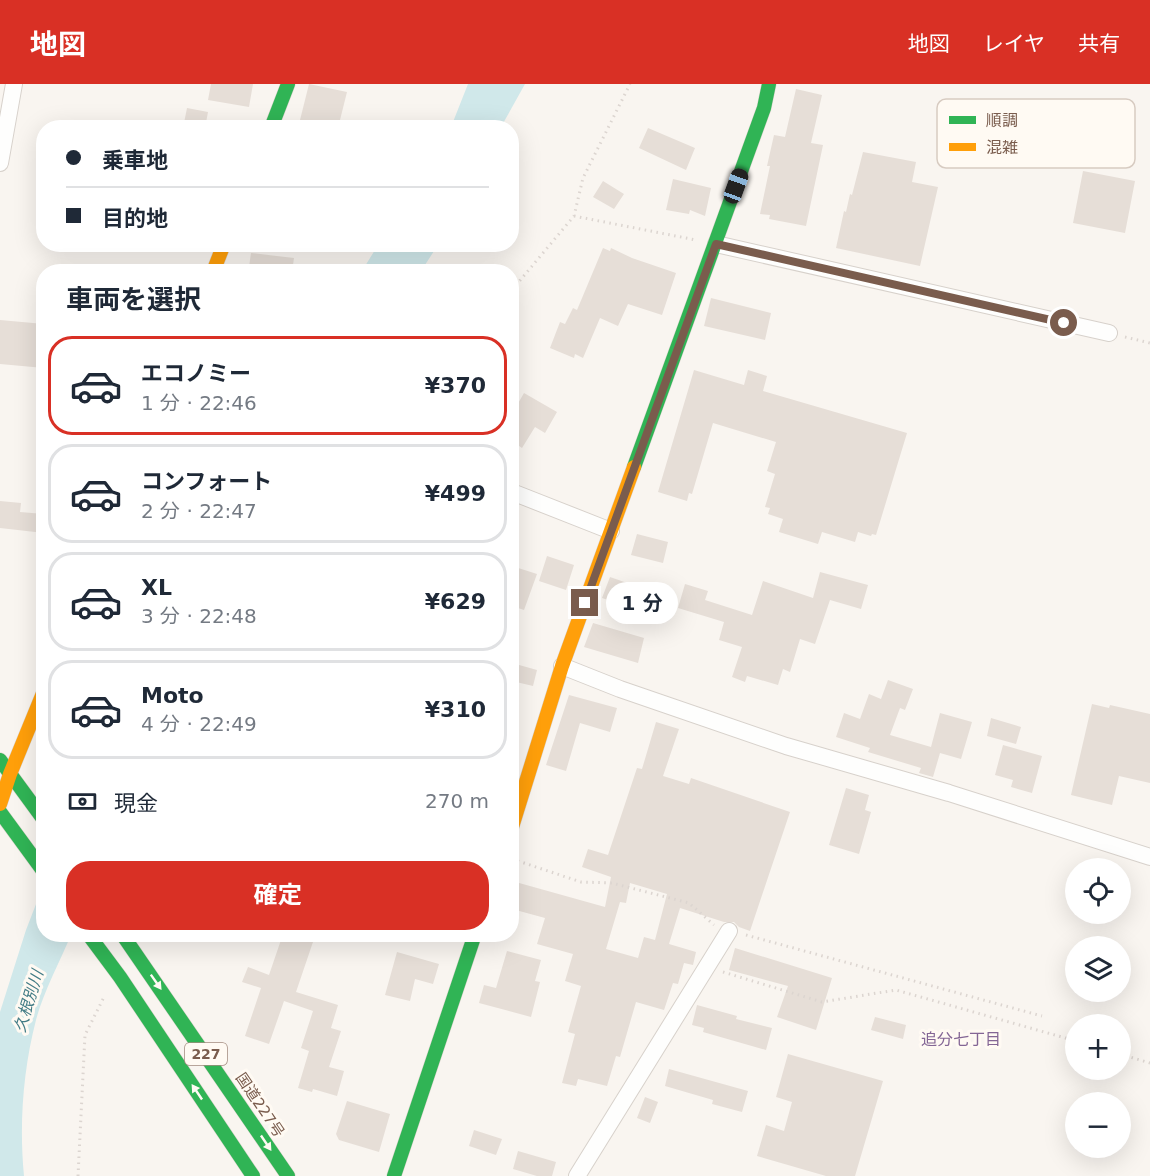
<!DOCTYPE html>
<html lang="ja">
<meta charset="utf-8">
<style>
body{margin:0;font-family:"DejaVu Sans","Noto Sans JP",sans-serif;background:#f2f2f3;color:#1f2937;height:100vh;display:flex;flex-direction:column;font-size:22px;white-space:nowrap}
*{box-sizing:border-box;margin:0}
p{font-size:20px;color:#747a83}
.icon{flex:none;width:33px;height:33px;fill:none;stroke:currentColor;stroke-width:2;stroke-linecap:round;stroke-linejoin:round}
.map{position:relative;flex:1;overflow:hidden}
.drawer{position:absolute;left:36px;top:180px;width:483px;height:678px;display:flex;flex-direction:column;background:#fff;border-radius:24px;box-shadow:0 6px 24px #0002}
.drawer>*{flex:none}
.top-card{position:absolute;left:36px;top:36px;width:483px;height:132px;border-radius:24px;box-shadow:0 6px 24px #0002;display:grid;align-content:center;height:132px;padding:0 30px;background:#fff}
.tools{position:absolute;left:1065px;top:774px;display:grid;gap:12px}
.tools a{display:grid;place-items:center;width:66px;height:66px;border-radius:50%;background:#fff;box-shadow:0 6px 24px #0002;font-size:30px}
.end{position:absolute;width:27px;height:27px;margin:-14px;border:8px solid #7a5c4d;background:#fff;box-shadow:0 0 0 3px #fff}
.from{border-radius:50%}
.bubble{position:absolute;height:42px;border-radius:21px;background:#fff;box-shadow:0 6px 24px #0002;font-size:20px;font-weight:700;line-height:42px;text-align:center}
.car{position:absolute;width:18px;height:36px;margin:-18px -9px;border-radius:8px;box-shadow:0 0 4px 2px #0007;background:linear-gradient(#222 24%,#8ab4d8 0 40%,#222 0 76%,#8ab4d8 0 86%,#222 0)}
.top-card b{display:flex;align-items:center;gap:21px;height:57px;font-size:22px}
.top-card b+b{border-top:2px solid #e0e1e3}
.top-card i{width:15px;height:15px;background:#1f2937}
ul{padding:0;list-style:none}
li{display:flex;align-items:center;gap:18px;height:99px;margin:0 12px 9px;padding:0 18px;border:3px solid #e0e1e3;border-radius:24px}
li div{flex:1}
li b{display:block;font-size:22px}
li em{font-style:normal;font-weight:700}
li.active{border-color:#d93025}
li>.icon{width:54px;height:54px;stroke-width:1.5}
h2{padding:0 30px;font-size:27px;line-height:72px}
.pay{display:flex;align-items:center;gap:15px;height:66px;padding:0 30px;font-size:22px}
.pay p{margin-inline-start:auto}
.cta{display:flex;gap:12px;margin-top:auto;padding:12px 30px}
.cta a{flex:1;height:69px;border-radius:24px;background:#d93025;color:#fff;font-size:24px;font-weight:700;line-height:69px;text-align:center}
header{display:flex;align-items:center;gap:36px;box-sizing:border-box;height:84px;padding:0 30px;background:#d93025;color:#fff}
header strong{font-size:28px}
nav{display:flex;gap:33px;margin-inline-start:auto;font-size:21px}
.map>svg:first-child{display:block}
.water{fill:#d0e8ea}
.building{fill:#e6ded7;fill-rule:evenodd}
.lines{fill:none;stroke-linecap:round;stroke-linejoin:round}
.street-casing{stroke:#d7d1cb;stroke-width:18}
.fast-casing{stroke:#d9d2cb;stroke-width:15}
.slow-casing{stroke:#d9d2cb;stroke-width:15}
.path{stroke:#dcd5d0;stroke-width:3;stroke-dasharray:1.5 4.5;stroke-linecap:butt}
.street{stroke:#fefefd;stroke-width:16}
.fast{stroke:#30b455;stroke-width:14}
.slow{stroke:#ff9f0a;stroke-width:14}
.oneway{fill:#fffaf3}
.route{stroke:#7a5c4d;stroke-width:8}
.labels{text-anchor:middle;stroke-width:6;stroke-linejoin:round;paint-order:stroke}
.shield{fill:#fffaf3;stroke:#a28b7f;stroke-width:1.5}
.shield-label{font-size:14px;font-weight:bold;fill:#7a5c4d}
.street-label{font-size:15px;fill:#7a5c4d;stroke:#fffaf3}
.water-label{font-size:16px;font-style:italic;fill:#437c86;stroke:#fffaf3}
.neighbourhood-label{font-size:16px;fill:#846695;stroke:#fffaf3}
.key{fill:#fffaf3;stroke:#d7cbc1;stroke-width:1.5}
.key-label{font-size:16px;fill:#7a5c4d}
</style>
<header>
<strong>地図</strong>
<nav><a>地図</a><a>レイヤ</a><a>共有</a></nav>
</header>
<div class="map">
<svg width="1150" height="1092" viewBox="0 0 1150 1092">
<rect width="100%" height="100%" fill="#f9f5f0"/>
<path class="water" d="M468 0H525L501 43H451Z
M378 161V160L438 161 421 187H362Z
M43 802 44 850 71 851C60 877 43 909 36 936 23 986 19 1041 24 1092H0V928L26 846Z"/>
<path class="building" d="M211 0H253L249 23 208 16Z
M309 0 347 8 338 44H298Z
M796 5 822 11 811 59 823 61 806 142 769 135 770 131 760 130 770 82H767L774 51 785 53Z
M187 24 208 28 205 44H183Z
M648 44 695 64 686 86 639 64Z
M863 68 916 78 912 98 938 103 920 182 836 164 844 127 846 128 850 110 852 111Z
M1083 87 1135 97 1125 149 1073 139Z
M673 95 711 104 705 132 690 126 689 130 666 126Z
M603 97 624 110 614 125 593 113Z
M603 164 610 167 611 164 632 174 676 189 662 231 628 220 618 242 600 234 583 274 575 270 574 274 550 264 560 238 565 240 573 224 577 226Z
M251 169 294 174 292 188H254L255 183H249Z
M711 214 771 229 765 256 704 242Z
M0 236 44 240V284L0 280Z
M694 286 744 301 748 286 767 292 763 307 907 349 876 451 872 450 871 452 858 448 855 458 822 448 818 460 779 448 783 435 768 430 770 424 765 423 775 390 767 387 776 358 713 339 692 410 689 409 687 417 658 408Z
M524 309 557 328 545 349 535 343 522 364 512 357V330Z
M0 417 21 419 20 428 44 430V449L0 444Z
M637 450 668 458 663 479 631 471Z
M547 472 574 481 566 506 539 497Z
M512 482 537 490 524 526 512 522Z
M820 488 868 501 861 525 830 516 815 560 800 555 790 588 783 585 778 601 747 592 745 598 732 593 742 563 719 556 724 538 678 524 685 500 708 507 705 516 752 531 763 497 813 514Z
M610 493 656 509 650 530 602 514Z
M593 539 644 554 638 579 584 563Z
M512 579 537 586 533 602 512 597Z
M888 596 913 605 905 626 900 624 890 651 931 663 940 629 972 638 961 675 940 669 933 693 919 689 921 684 868 668 870 664 836 653 844 629 860 635 869 610 881 615Z
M569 611 617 624 610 648 580 639 566 687 546 681Z
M1092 620 1109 624 1110 621 1150 630V699L1119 692 1112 721 1071 711Z
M991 634 1021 643 1016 660 987 652Z
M656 638 679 645 663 692 689 700 691 694 790 728 750 847 739 843 734 838H724L680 824 669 860 696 868 693 881 684 879 678 900 673 899 664 926 636 918 620 973 616 972 607 1002 578 995 576 1002 562 999 575 950 568 948 581 902 565 897 573 870 537 860 545 834 512 825V797L605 823 611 793 582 783 588 765 608 771 637 684 642 685ZM630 799 667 810 655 856 644 853 638 874 606 865 620 818 626 819Z
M1003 661 1042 672 1032 709 1011 703 1013 696 995 691Z
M846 704 869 711 865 726 871 728 859 770 829 761Z
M283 850H300L314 855 296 908 338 921 331 944 341 947 329 983 344 987 337 1012 313 1005 312 1008 298 1004 309 967 301 964 313 927 284 917 269 960 245 952 261 904 242 898 248 883 269 891Z
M735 864 832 894 816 946 777 933 788 902 729 886Z
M507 867 541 876 535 897 540 898 531 933 479 919 484 901 496 904Z
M397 868 439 880 433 900 415 895 410 917 385 911Z
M697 921 737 932 736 935 772 944 766 966 703 948 704 944 692 941Z
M875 933 906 941 903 955 871 946Z
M788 970 883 997 855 1092H826L757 1072 766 1041 784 1047 792 1018 776 1013Z
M669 985 748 1007 742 1028 712 1020 713 1016 665 1002Z
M645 1013 658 1018 650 1039 637 1034Z
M347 1017 390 1030 379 1068 339 1056 336 1050Z
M474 1046 502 1055 496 1071 469 1062Z
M518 1067 556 1078 552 1092H537L513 1085Z"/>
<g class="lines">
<g class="street-casing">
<path id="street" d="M0 79 14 0
M716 160 1109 249
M512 408 611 447
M562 582 620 605 786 662 949 709 1150 773
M577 1092 729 847"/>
</g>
<g class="fast-casing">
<path id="fast" d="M271 44 288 0
M634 383 764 24 769 0
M0 676 44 736
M0 728 44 788
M88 850 120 893 253 1092
M122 850 288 1092
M394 1092 475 850"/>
</g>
<g class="slow-casing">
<path id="slow" d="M213 188 224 160
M0 720 10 690 44 607
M512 743 562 582 634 383"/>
</g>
<path class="path" d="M574 132 696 156
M512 206 574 132 583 94 630 0
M1125 253 1150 259
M512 775 581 798 612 799 689 819 714 841
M746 851 1042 932
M723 888 822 918 896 906 1076 957
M1120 970 1150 979
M78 1092 85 951 104 913"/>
<use href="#street" class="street"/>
<use href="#fast" class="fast"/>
<use href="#slow" class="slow"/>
</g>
<defs><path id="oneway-solid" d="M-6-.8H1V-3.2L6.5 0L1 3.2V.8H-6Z" transform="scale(1.5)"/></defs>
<g class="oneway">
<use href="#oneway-solid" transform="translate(156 898) rotate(55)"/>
<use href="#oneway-solid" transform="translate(197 1008) rotate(-124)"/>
<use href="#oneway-solid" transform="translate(266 1059) rotate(56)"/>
</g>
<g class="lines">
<path class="route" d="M585 519 716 160 1064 239"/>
</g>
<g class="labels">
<rect class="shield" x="185" y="959" width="42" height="22" rx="4.5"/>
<g class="shield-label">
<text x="206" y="975">227</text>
</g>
<g class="street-label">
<text transform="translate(260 1021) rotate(56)" y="5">国道227号</text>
</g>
<g class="water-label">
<text transform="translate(28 917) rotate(-73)" y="6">久根別川</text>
</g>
<g class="neighbourhood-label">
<text x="961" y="961">追分七丁目</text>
</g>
</g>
<rect x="937" y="15" width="198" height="69" rx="9" class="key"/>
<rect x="949" y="32" width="27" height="8" fill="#30b455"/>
<rect x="949" y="59" width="27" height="8" fill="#ff9f0a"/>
<g class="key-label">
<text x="986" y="42">順調</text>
<text x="986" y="69">混雑</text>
</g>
</svg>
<div class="tools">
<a><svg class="icon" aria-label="locate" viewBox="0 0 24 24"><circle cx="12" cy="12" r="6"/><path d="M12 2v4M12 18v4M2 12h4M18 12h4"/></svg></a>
<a><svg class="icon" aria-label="layers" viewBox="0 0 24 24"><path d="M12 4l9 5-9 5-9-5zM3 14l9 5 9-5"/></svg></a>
<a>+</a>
<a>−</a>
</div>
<i class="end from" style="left:1064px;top:239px"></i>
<i class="end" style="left:585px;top:519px"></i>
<div class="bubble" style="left:606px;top:498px;width:72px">1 分</div>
<i class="car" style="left:736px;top:102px;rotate:20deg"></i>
<div class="top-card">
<b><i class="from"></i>乗車地</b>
<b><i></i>目的地</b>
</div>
<section class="drawer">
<h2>車両を選択</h2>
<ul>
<li class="active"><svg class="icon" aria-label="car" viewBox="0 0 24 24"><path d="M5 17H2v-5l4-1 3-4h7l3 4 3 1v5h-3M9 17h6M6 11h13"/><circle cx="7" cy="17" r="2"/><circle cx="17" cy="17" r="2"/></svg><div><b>エコノミー</b><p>1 分 · 22:46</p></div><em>¥370</em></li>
<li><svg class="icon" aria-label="car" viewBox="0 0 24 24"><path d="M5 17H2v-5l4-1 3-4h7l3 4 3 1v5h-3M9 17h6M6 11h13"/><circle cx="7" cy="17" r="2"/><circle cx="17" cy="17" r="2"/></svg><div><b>コンフォート</b><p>2 分 · 22:47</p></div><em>¥499</em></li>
<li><svg class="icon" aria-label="car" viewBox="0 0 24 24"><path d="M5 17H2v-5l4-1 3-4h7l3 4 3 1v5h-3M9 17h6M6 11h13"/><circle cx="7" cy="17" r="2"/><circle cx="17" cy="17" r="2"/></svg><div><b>XL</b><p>3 分 · 22:48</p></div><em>¥629</em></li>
<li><svg class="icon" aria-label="car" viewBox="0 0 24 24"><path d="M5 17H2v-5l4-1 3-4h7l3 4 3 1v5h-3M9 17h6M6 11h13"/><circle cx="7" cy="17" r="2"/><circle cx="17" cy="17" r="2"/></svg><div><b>Moto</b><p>4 分 · 22:49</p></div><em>¥310</em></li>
</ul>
<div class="pay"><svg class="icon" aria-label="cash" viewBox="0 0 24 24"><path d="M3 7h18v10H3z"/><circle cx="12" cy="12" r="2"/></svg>現金<p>270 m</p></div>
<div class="cta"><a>確定</a></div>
</section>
</div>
